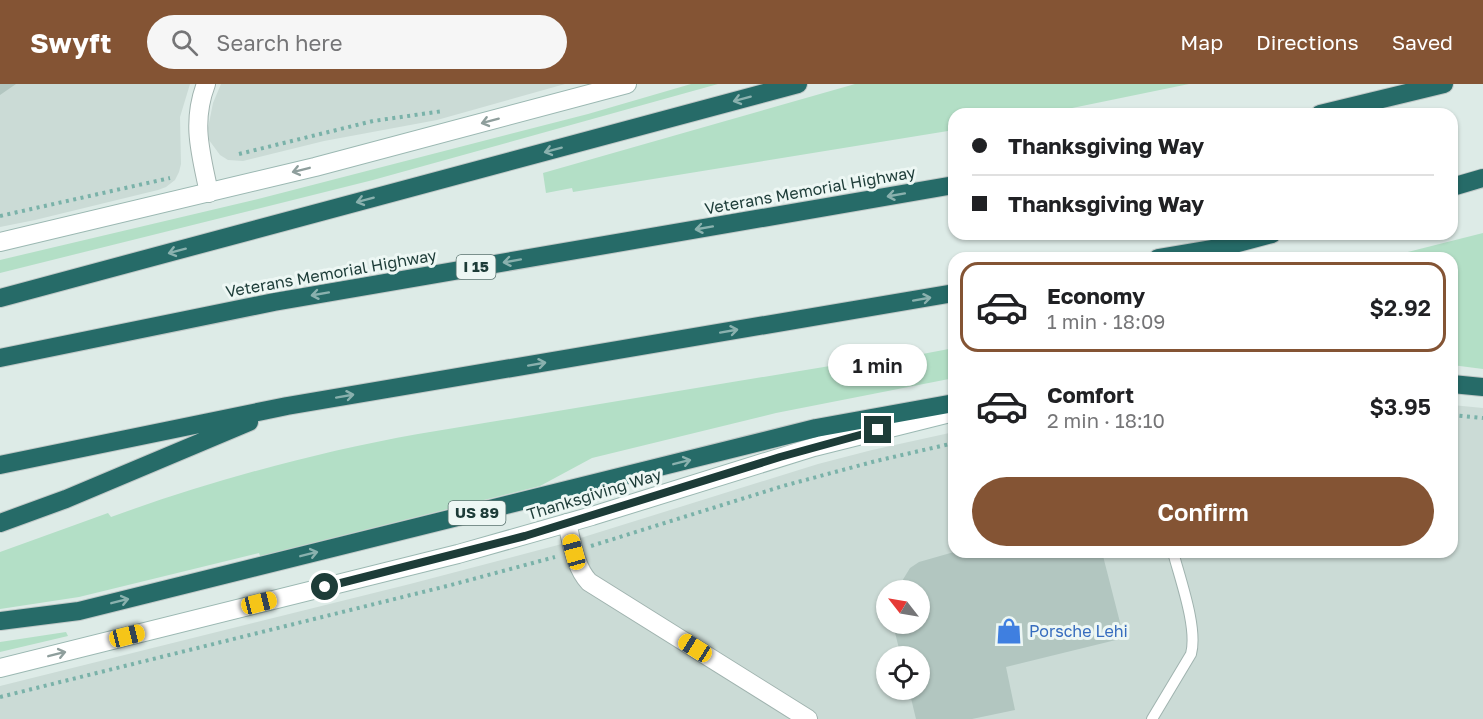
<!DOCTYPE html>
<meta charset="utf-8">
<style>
body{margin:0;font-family:"Golos Text",sans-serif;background:#f6f6f6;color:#202124;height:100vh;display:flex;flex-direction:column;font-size:22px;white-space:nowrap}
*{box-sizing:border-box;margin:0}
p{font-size:20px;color:#757577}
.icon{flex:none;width:33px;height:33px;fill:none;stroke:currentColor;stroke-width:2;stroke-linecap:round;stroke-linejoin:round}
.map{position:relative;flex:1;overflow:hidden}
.panel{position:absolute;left:948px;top:168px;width:510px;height:306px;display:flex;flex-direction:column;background:#fff;border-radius:18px;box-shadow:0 2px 4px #0004}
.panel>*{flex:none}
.hud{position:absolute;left:948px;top:24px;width:510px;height:132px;border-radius:18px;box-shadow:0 2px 4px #0004;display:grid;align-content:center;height:132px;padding:0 24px;background:#fff}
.needle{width:39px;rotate:301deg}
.tools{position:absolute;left:876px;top:496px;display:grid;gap:12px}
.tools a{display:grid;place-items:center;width:54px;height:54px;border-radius:50%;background:#fff;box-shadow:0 2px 4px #0004;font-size:30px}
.end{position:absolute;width:27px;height:27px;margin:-14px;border:8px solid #1d3c38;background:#fff;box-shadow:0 0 0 3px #fff}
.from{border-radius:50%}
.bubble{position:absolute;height:42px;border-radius:21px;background:#fff;box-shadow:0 2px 4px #0004;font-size:20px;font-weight:600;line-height:42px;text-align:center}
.car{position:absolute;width:18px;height:36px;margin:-18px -9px;border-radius:8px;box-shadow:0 0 4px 2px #0007;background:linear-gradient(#f5c518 24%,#345 0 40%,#f5c518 0 76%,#345 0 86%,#f5c518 0)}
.hud b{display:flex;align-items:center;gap:21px;height:57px;font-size:22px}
.hud b+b{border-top:2px solid #e0e0e0}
.hud i{width:15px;height:15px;background:#202124}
ul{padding:10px 0 0;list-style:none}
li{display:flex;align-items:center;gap:18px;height:90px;margin:0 12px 9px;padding:0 12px;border:3px solid transparent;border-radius:18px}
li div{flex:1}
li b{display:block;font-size:22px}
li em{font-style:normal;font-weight:600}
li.selected{border-color:#845434}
li>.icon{width:54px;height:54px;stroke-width:1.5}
.primary-button{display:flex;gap:12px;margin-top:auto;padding:12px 24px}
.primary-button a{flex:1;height:69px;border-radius:36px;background:#845434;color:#fff;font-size:24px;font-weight:600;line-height:69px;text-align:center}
header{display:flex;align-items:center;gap:36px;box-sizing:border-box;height:84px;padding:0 30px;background:#845434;color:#fff}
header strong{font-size:28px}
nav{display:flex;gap:33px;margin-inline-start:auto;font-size:21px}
.search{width:420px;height:54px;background:#f6f6f6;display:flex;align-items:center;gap:15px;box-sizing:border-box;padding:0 21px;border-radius:33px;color:#757577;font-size:22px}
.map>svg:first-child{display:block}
.built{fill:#cbdbd6;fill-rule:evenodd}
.green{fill:#b3dfc6}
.building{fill:#b2c6c0}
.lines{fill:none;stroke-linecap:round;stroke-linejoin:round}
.lane-casing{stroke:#a0b3af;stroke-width:12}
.street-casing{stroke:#a0b3af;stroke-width:20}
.secondary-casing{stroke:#9bb8b2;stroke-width:20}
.highway-casing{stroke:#c0c8c7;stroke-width:20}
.path{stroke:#7ab2a9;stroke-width:4;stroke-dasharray:3 4.5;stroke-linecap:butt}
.lane{stroke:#fff;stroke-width:10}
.street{stroke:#fff;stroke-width:18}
.secondary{stroke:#fff;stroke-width:18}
.highway{stroke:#266b68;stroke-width:18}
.oneway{stroke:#8ab1ae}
.oneway2{stroke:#8e9e9c}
.route{stroke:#1d3c38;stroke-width:8}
.labels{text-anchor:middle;stroke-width:6;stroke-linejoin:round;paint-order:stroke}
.shield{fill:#edf7f4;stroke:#5b7470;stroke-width:1.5}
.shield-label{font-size:15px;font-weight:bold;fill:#1d3c38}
.street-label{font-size:16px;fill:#1d3c38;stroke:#edf7f4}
.shop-label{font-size:16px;fill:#366cbe;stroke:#edf7f4;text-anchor:start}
</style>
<header>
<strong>Swyft</strong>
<div class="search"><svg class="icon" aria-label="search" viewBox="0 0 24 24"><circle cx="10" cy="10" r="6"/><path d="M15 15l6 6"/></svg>Search here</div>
<nav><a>Map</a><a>Directions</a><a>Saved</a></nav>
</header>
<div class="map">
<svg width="1483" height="635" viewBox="0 0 1483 635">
<rect width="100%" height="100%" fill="#ddebe7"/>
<path class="built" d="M0 0H190L180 33 181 80 179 88 175 96 166 103 158 106 35 136 0 143Z
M221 0H565L437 36 324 57 243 77 228 76 220 71 209 56 208 44 213 19Z
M1452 321 1483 324V635H0V602L410 500 558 461 818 380 872 366 954 348V468H1452ZM886 507H920V540H886ZM886 573H920V606H886Z"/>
<path class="green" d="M691 0H718L373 96 0 189V176L262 114 588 30Z
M855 0H1189L1043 30H954V46L573 108 572 104 546 109 543 89Z
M1483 149V285L1452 281V174H1384Z
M954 264V294L776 329 592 374 540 402 260 472 259 469 79 513 0 525V468L108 429 111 433C210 397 313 369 418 350L848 279 849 284Z
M66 548 68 552 0 568V558Z"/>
<path class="building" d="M0 0H16L0 11Z
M954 468H1102L1124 554 1006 583 1015 626 972 635H916L909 606H920V573H901L893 540H920V507H896L910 484 919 478Z"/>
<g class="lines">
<g class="lane-casing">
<path id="lane" d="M1152 635 1191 570C1198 544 1180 495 1173 468"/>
</g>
<g class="street-casing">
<path id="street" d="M206 0C191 39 201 70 209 109
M567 439C572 459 575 483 589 498L808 635"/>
</g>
<g class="secondary-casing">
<path id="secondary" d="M0 158 315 83 627 0
M0 584 458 470 592 432 814 363 954 328"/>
</g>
<g class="highway-casing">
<path id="highway" d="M1320 30 1444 0
M1452 103 1483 94
M1158 174 1223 163 1272 150
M0 214 798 0
M0 274 274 218 954 101
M1452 300 1483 303
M0 381 287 322 954 209
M0 439 66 415 249 338
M0 537 79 527 816 344 954 319"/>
</g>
<path class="path" d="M239 70 373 37 443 27
M0 132 170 94
M1452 331 1483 334
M591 462 783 402 876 377 954 359
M0 613 451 501 555 473"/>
<use href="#lane" class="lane"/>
<use href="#street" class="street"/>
<use href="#secondary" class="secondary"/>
<use href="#highway" class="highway"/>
</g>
<defs><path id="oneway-shaft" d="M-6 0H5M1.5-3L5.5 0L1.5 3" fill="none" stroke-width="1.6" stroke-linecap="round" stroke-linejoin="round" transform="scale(1.5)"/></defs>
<g class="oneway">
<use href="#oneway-shaft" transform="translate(742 15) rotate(165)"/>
<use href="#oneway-shaft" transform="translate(553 66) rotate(165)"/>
<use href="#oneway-shaft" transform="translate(896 111) rotate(170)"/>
<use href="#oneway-shaft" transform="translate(365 116) rotate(165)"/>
<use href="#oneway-shaft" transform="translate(704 144) rotate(170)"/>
<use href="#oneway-shaft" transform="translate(177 167) rotate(165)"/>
<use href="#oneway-shaft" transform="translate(512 177) rotate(170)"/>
<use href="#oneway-shaft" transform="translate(320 210) rotate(170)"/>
<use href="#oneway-shaft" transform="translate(922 215) rotate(-10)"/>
<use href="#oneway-shaft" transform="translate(729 247) rotate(-10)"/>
<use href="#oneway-shaft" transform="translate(537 280) rotate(-10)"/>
<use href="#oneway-shaft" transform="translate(345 312) rotate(-10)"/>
<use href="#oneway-shaft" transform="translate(682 378) rotate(-14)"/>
<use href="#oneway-shaft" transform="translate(309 470) rotate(-14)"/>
<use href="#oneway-shaft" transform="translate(120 517) rotate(-14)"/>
</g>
<g class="oneway2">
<use href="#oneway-shaft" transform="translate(490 37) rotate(165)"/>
<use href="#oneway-shaft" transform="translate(301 86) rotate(166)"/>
<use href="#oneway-shaft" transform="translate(57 570) rotate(-14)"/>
</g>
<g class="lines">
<path class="route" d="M325 503 525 452 780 373 878 346"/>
</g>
<defs>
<g id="shop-bare" transform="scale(2.07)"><path d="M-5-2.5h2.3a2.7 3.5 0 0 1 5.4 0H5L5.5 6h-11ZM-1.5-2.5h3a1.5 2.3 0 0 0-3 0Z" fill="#3f7fe0" stroke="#edf7f4" stroke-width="2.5" paint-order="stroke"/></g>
</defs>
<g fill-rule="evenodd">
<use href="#shop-bare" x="1009" y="547"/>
</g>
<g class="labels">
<g class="shield">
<rect x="456.5" y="171" width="39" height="24" rx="4.5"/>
<rect x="448.5" y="417" width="57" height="24" rx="4.5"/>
</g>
<g class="shield-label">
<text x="476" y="188">I 15</text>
<text x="477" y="434">US 89</text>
</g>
<g class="street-label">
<text transform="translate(810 106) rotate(-10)" y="6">Veterans Memorial Highway</text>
<text transform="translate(331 189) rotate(-10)" y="6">Veterans Memorial Highway</text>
<text transform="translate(594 410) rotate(-17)" y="6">Thanksgiving Way</text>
</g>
<g class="shop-label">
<text x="1029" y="553">Porsche Lehi</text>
</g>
</g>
</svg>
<div class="tools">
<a><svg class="needle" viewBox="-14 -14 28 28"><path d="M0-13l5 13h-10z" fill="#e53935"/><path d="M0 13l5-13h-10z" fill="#757577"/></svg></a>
<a><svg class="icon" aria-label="locate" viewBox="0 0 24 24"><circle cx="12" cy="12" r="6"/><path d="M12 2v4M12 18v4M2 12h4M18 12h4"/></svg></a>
</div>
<i class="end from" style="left:325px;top:503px"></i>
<i class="end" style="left:878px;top:346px"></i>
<div class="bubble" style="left:828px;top:260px;width:99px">1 min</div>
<i class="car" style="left:574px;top:468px;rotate:345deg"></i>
<i class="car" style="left:259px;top:519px;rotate:76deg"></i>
<i class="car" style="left:127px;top:552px;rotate:76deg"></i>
<i class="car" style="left:695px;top:564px;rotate:302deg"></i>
<div class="hud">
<b><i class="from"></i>Thanksgiving Way</b>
<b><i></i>Thanksgiving Way</b>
</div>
<section class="panel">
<ul>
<li class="selected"><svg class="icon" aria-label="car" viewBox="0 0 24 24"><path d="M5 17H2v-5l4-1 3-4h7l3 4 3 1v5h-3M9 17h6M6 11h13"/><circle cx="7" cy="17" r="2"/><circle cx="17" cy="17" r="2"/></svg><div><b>Economy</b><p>1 min · 18:09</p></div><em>$2.92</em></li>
<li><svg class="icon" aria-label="car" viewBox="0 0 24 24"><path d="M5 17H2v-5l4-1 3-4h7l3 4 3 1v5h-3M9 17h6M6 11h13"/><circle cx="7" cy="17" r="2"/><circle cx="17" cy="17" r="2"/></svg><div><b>Comfort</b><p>2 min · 18:10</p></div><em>$3.95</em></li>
</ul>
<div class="primary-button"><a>Confirm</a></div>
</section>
</div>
